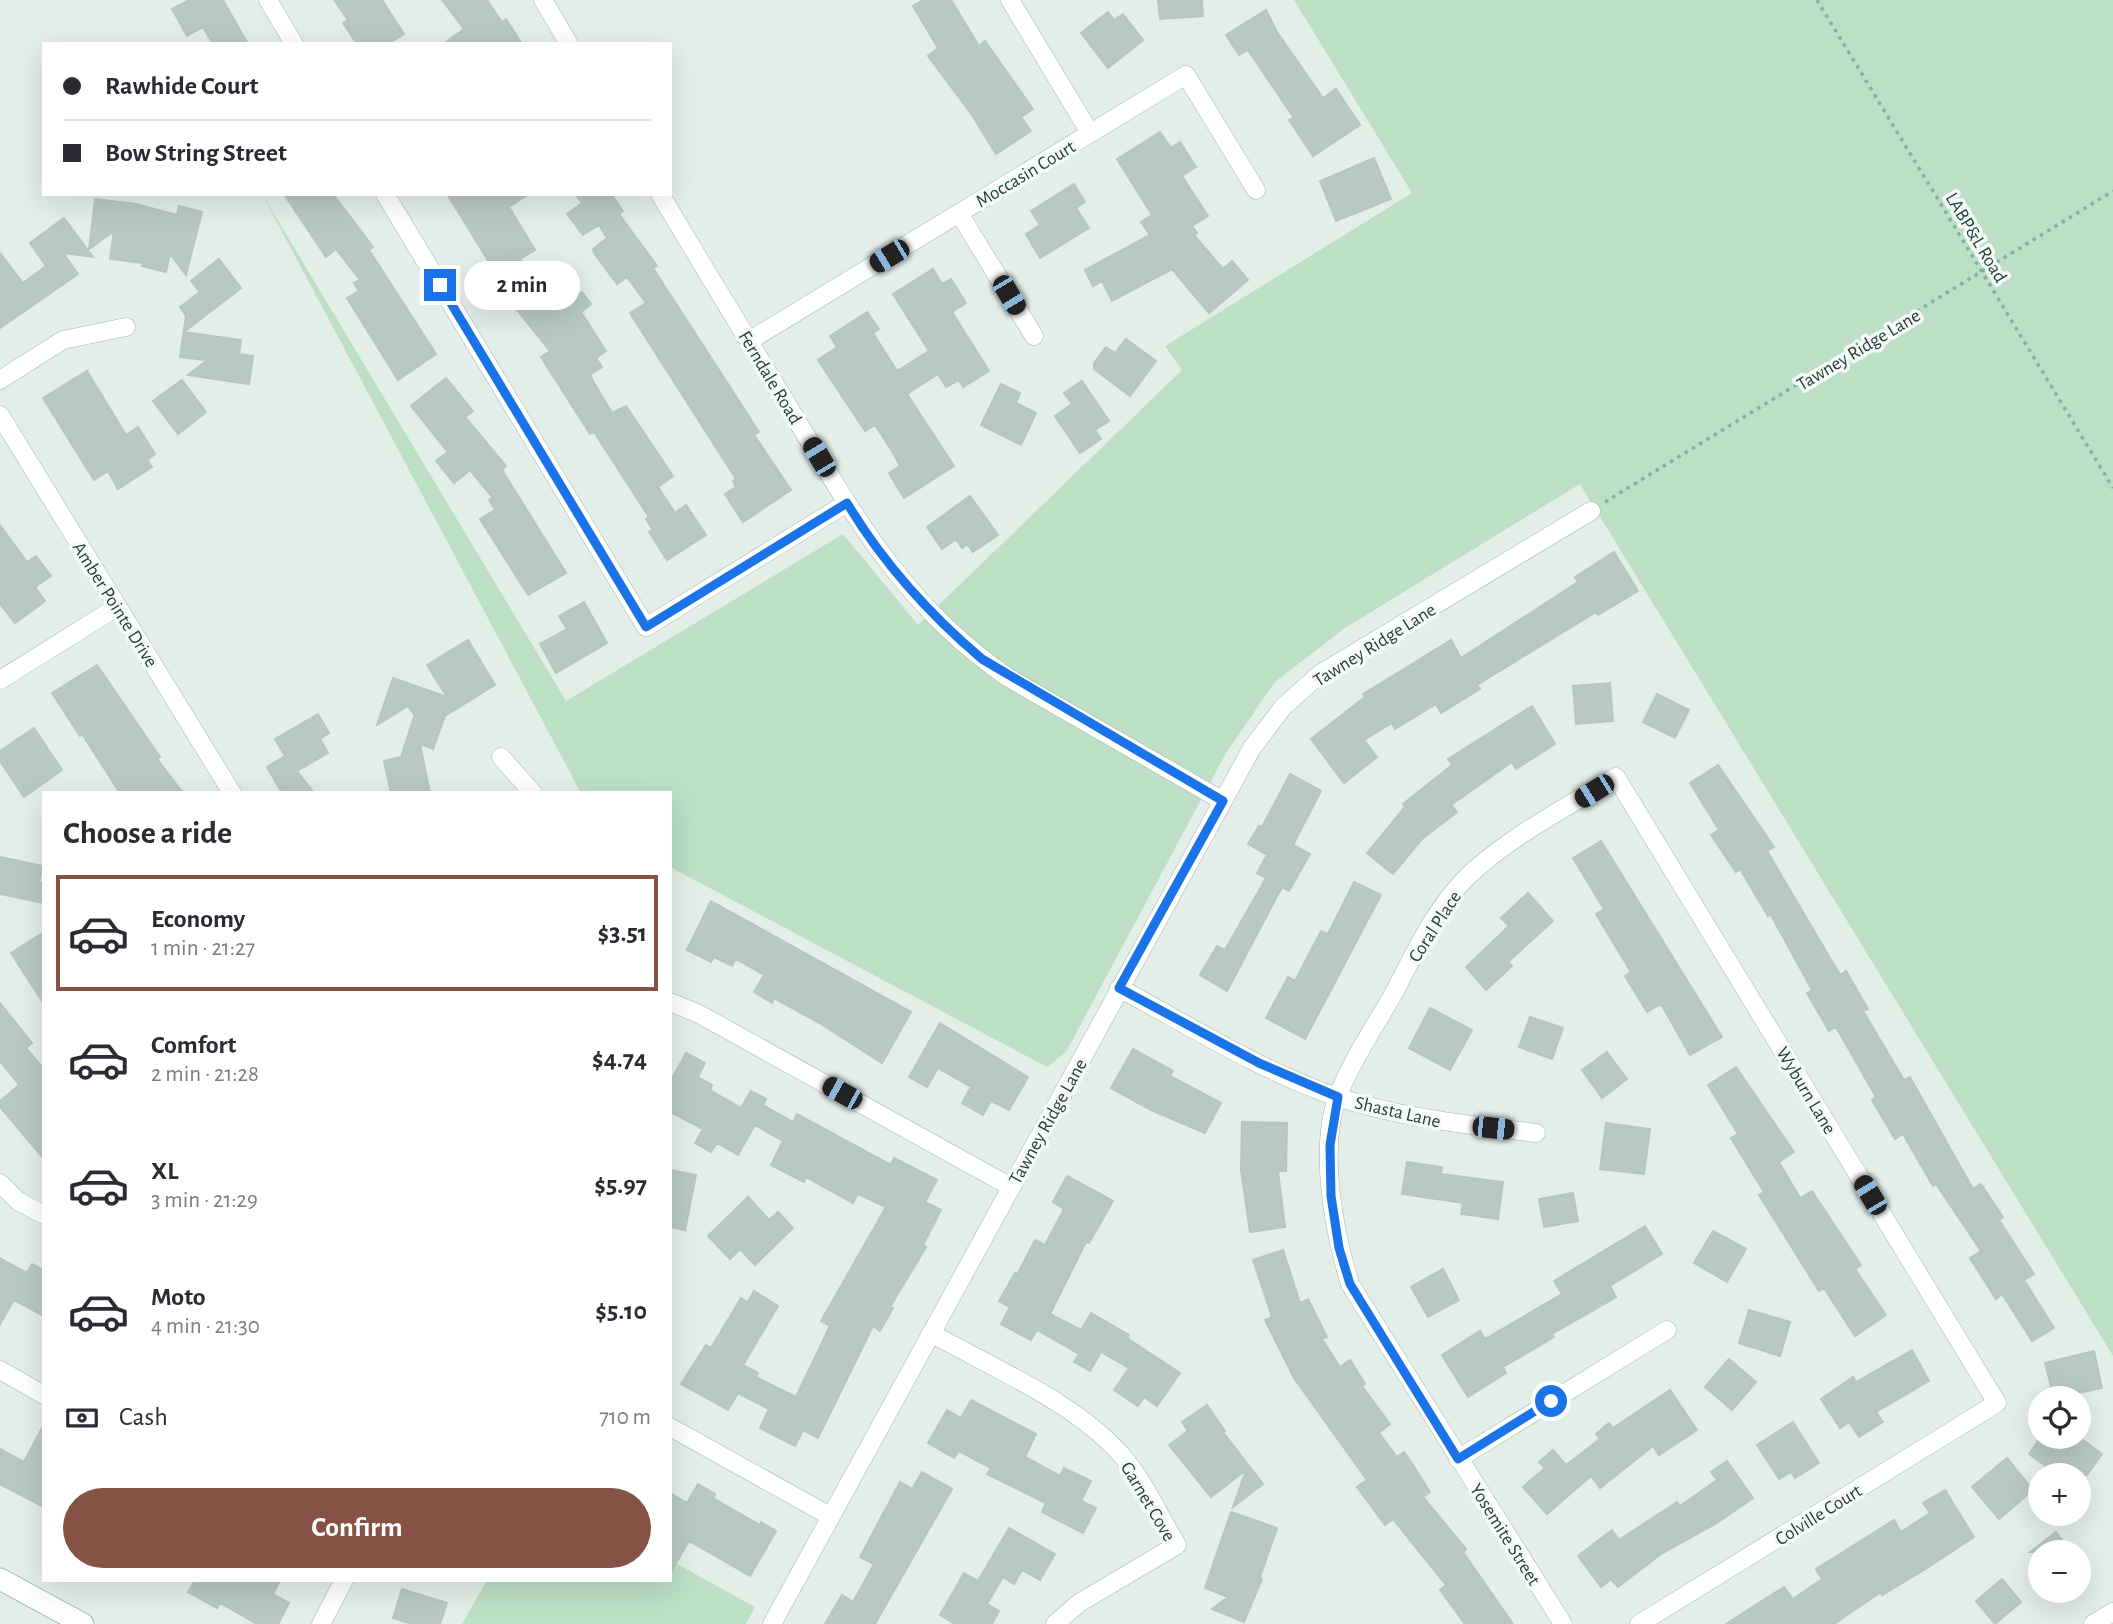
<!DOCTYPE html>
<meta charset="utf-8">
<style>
body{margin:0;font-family:"Alegreya Sans",sans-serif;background:#f2f2f3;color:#2b2b33;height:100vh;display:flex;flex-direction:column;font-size:26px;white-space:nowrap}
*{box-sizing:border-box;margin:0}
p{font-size:23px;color:#7c7c81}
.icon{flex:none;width:38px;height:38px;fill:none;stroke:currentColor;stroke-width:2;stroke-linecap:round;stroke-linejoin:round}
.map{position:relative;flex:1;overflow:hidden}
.sheet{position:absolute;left:42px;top:791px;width:630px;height:791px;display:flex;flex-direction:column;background:#fff;border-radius:0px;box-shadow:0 7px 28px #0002}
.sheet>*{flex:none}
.guide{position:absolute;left:42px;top:42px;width:630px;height:154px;border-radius:0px;box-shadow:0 7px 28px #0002;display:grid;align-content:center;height:154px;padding:0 21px;background:#fff}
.tools{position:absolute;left:2028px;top:1386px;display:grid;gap:14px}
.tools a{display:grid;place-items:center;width:63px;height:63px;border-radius:50%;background:#fff;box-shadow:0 7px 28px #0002;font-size:35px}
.end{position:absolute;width:32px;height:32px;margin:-16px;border:9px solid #1a73e8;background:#fff;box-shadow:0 0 0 4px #fff}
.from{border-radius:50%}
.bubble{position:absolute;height:49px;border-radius:24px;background:#fff;box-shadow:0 7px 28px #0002;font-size:23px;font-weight:600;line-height:49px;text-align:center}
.car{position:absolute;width:21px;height:42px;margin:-21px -10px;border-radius:9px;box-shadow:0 0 5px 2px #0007;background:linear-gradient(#222 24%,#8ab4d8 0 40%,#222 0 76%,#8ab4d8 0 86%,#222 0)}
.guide b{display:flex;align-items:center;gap:24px;height:66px;font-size:26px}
.guide b+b{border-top:2px solid #e1e1e2}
.guide i{width:18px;height:18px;background:#2b2b33}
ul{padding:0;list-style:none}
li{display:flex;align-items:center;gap:21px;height:116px;margin:0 14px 10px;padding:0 7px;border:4px solid transparent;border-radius:0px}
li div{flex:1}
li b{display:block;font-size:26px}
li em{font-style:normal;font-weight:600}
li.current{border-color:#855245}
li>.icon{width:63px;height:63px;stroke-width:1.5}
h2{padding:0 21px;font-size:32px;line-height:84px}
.pay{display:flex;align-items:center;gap:18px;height:77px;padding:0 21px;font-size:26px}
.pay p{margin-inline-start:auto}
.button{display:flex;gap:14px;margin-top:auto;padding:14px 21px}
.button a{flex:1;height:80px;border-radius:42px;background:#855245;color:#fff;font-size:28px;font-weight:600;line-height:80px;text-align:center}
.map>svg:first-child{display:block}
.green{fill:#bddfc6}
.building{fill:#b9c8c2;stroke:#b6c7c0;stroke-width:2}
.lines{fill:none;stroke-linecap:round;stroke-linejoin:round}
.street-casing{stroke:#a6b6b0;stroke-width:19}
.secondary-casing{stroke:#a2b9b1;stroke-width:23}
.path{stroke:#84b1a3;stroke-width:3.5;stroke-dasharray:3.5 5;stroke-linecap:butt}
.street{stroke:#fff;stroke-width:18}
.secondary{stroke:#fff;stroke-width:21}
.route{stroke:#1a73e8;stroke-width:9}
.labels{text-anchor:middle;stroke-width:7;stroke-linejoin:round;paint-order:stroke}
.street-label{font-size:19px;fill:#234038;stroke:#f5faf7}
</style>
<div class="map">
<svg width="2113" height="1624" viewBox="0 0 2113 1624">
<rect width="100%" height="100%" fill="#e4eee9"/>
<path class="green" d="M1294 0H2113V1356L1580 484 1345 628 1275 682 1226 753 1066 1052 1047 1067 670 867V793H581L262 194 566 701 843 534 918 625 1182 370 1165 346 1412 193Z
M670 1560 755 1607 746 1624H462L487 1580H670Z"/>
<path class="building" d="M189 0H223L248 44H213L203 27 187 36 172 9Z
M334 0H382L404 34 388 44H357L343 23 348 20Z
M442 0H487L502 22 506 19 522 44H443L464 29Z
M923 0H951L979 46 985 41 1033 109 1021 117 1031 131 996 154 972 115 928 56 938 48 913 6Z
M1158 0H1202L1203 16 1160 19Z
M1266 10 1277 32 1323 98 1336 89 1360 125 1313 156 1289 120 1294 118 1248 50 1239 55 1226 35Z
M1108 12 1114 20 1123 14 1143 40 1108 68 1081 33Z
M1160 132 1171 148 1180 142 1196 167 1182 176 1208 216 1192 226 1197 233 1194 235 1223 269 1232 261 1248 280 1209 313 1172 269 1112 301 1102 281 1093 286 1085 270 1150 235 1141 222 1152 215 1117 159Z
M1374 158 1391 199 1336 221 1320 181Z
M1074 184 1085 202 1076 208 1089 228 1040 258 1026 234 1040 225 1031 211Z
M284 194H333L373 247 369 250 436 354 398 380 347 298 359 291 354 283 360 280 336 249 326 257Z
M447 194H529L509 207 535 250 520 259 526 268 502 283Z
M575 194H611L623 211 619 214 657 266 653 268 759 432 754 435 791 490 743 522 725 494 736 487 733 481 736 479 630 313 646 303 627 277 617 284 594 253 593 249 607 238 599 225 583 235 567 214 582 203Z
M95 199 136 204 177 215 179 206 202 212 186 275 170 254 166 272 142 266 143 263 110 259 114 231 89 249Z
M64 218 93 257 63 253 78 274 0 328V253L23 283 46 266 30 243Z
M219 259 241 288 184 332 241 340 239 354 253 356 249 384 188 375 207 360 180 357 186 316 180 307 200 292 191 281Z
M933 269 942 284 951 279 966 303 952 312 989 371 963 387 959 380 946 387 938 374 907 394 954 466 904 498 889 473 900 466 892 451 875 425 865 431 818 360 837 347 830 336 867 312 879 329 873 333 897 371 929 351 893 294Z
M559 277 575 297 582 292 591 304 581 312 606 351 596 358 602 367 590 375 593 381 612 413 626 406 673 476 658 487 675 513 686 505 706 535 667 560 649 532 653 530 646 519 649 517 594 432 590 434 541 357 550 351 517 310Z
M1126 339 1156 361 1130 396 1094 369V363L1106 347 1115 353Z
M87 371 126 435 138 427 155 454 147 460 152 467 118 489 108 471 94 480 43 398Z
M446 378 473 411 465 417 506 466 502 470 566 573 528 595 480 519 495 510 489 500 493 498 470 470 454 483 436 461 448 452 411 406Z
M182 380 206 412 178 434 153 401Z
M1082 381 1109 421 1095 430 1101 439 1080 453 1055 416 1072 404 1064 393Z
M1001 384 1020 393 1016 403 1036 413 1021 445 981 425Z
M970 496 998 535 973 552 967 544 962 548 956 539 942 549 927 527Z
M0 525 27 562 36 556 51 576 35 587 45 601 15 623 0 604Z
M1614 552 1638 591 1598 615 1596 612 1477 685 1480 689 1441 713 1436 704 1395 729 1392 723 1364 740 1377 757 1344 783 1311 739 1365 697 1363 694 1412 664 1451 640 1461 658 1578 582 1575 577Z
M584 602 607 643 556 673 540 644 567 629 559 616Z
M468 640 495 685 445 716 433 749 420 744 430 793H391L384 761 401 757 414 717 415 722 418 720 408 706 377 725 393 678 447 697 427 665Z
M97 665 160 757 157 759 183 793H120L82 734 80 736 52 693Z
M1610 683 1613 721 1576 724 1573 686Z
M1657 694 1689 710 1675 738 1643 722Z
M1532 706 1555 744 1516 769 1512 762 1451 805 1457 812 1422 839 1393 874 1367 853 1405 807 1403 804 1452 765 1448 759Z
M318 714 329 733 320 739 328 753 297 771 314 793H282L267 767 285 756 275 739Z
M34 728 62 770 24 797 0 761V751Z
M1718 765 1774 847 1767 851 1840 975 1846 971 1868 1009 1863 1011 1904 1080 1910 1077 1973 1189 1981 1184 2003 1217 1999 1220 2034 1274 2024 1280 2054 1328 2032 1341 2002 1294 1996 1299 1970 1258 1981 1251 1936 1184 1933 1186 1903 1134 1895 1139 1872 1100 1876 1097 1836 1027 1829 1031 1807 993 1812 990 1771 915 1768 916 1740 869 1736 872 1711 835 1719 830 1690 783Z
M1290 774 1321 791 1293 845 1310 854 1289 891 1282 887 1227 991 1200 975 1217 946 1225 950 1266 878 1257 873 1267 855 1248 844 1259 826 1262 827Z
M1601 841 1722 1037 1690 1055 1661 1004 1647 1012 1625 976 1631 972 1596 914 1604 909 1573 858Z
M0 857 43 866 39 882 44 883V903L0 894Z
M1354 882 1381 895 1305 1039 1266 1018 1288 977 1295 981 1321 931 1328 934Z
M1528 893 1553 921 1508 962 1512 966 1486 990 1466 967 1509 926 1501 918Z
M711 901 911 1012 882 1063 821 1024 774 998 772 1003 754 992 764 975 736 959 732 966 714 957 711 962 687 950Z
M44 932V1004L11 953Z
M0 1003 32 1043 26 1048 44 1069V1159L0 1107V1101L19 1085 0 1061Z
M1430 1008 1472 1030 1450 1070 1409 1048Z
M1530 1017 1563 1028 1552 1059 1519 1047Z
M940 1023 1028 1077 1009 1110 991 1101 983 1115 962 1103 971 1087 938 1068 927 1087 909 1077Z
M1133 1049 1173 1071 1170 1076 1221 1103 1205 1133 1151 1110 1111 1088Z
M1607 1052 1627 1079 1602 1098 1582 1070Z
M686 1053 705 1063 698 1077 712 1085 710 1090 741 1108 751 1091 766 1099 763 1105 793 1122 797 1114 891 1165 894 1158 937 1180 925 1202 941 1210 923 1245 926 1247 890 1307 893 1308 880 1331 873 1326 818 1438 803 1430 795 1446 760 1428 769 1409 738 1393 728 1410 681 1384 706 1345 711 1348 741 1298 748 1302 754 1291 778 1306 743 1365 758 1373 756 1377 796 1397 830 1326 821 1321 886 1207 858 1194 853 1203 806 1177 804 1182 771 1165 783 1141 755 1125 738 1155 717 1143 711 1152 695 1143 703 1129 670 1112V1082Z
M1736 1067 1794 1152 1779 1162 1800 1198 1812 1191 1861 1265 1855 1269 1886 1315 1855 1336 1824 1288 1819 1291 1759 1195 1764 1192 1731 1138 1738 1134 1708 1085Z
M1242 1122 1287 1123 1286 1171H1278L1285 1227 1250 1232 1241 1170Z
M1606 1123 1650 1129 1644 1174 1600 1169Z
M1407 1162 1442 1167 1441 1174 1503 1182 1498 1219 1461 1214 1463 1203 1402 1194Z
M670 1170 696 1175 685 1230 670 1227Z
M1067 1176 1113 1201 1089 1243 1086 1242 1050 1314 1081 1330 1091 1313 1129 1335 1127 1338 1180 1373 1157 1406 1144 1397 1138 1406 1114 1390 1129 1368 1101 1352 1090 1371 1074 1362 1079 1354 1037 1330 1031 1340 1001 1324 1010 1307 999 1301 1015 1273 1017 1275 1035 1240 1045 1245 1064 1209 1053 1202Z
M1573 1193 1578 1221 1544 1227 1539 1199Z
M748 1197 769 1220 778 1212 793 1228 755 1265 740 1249 730 1259 708 1236Z
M1645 1226 1662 1254 1610 1286 1616 1297 1552 1334 1554 1337 1503 1367 1506 1373 1468 1397 1442 1355 1480 1331 1485 1339 1562 1294 1554 1281Z
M1713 1231 1746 1249 1727 1282 1694 1263Z
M1283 1250 1300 1303 1308 1299 1327 1337 1322 1339 1340 1367 1350 1360 1365 1384 1362 1386 1390 1424 1379 1433 1397 1457 1404 1452 1413 1465 1430 1492 1423 1497 1466 1549 1463 1552 1513 1624H1465L1440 1590 1446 1585 1393 1519 1385 1525 1357 1487 1367 1480 1294 1378 1265 1320 1272 1317 1253 1260Z
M0 1258 27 1273 32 1264 44 1270V1316L14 1300 0 1324Z
M1443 1269 1459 1300 1428 1317 1411 1287Z
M1749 1310 1790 1322 1780 1356 1739 1343Z
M1912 1350 1929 1381 1876 1412 1883 1422 1859 1437 1849 1422 1840 1428 1821 1399 1853 1377 1856 1382Z
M2094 1351 2102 1388 2054 1398 2045 1363Z
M1729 1359 1756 1382 1732 1410 1705 1387Z
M1670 1390 1697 1430 1659 1455 1653 1446 1600 1488 1591 1476 1547 1514 1523 1487 1545 1468 1539 1462 1553 1450 1566 1465 1600 1439 1596 1434 1609 1423 1613 1428Z
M971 1400 1036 1434 1025 1457 1060 1476 1064 1468 1091 1481 1081 1501 1096 1508 1083 1533 1042 1512 1046 1503 987 1474 991 1468 959 1451 954 1458 928 1443 947 1410 961 1418Z
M1207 1405 1225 1431 1223 1432 1263 1484 1233 1507 1246 1470 1211 1497 1169 1445 1188 1431 1182 1422Z
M1793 1422 1819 1463 1795 1478 1791 1472 1779 1479 1757 1445Z
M44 1424V1507L0 1484V1449L24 1462Z
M2041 1437H2079L2102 1454 2087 1475H2058L2029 1454Z
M2007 1458 2033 1490 1999 1519 1972 1487Z
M1727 1461 1753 1498 1717 1523 1661 1554 1618 1587 1611 1579 1601 1587 1578 1556 1612 1530 1619 1540 1677 1502 1680 1506 1717 1480 1711 1472Z
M922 1472 952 1489 875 1624H825L842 1595 853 1602 874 1564 860 1557 900 1482 912 1489Z
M698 1484 715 1494 713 1498 760 1525 761 1522 776 1531 750 1576 689 1541 670 1573V1493L687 1503Z
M1945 1490 1974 1537 1924 1570 1882 1595 1881 1592 1834 1624H1726L1784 1587 1793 1599 1822 1579 1816 1569 1894 1520 1901 1532 1930 1513 1923 1503Z
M1231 1512 1277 1528 1260 1577 1262 1579 1244 1622 1212 1609 1228 1597 1205 1588Z
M1009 1528 1055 1554 1040 1580 1022 1570 1014 1584 1003 1577 987 1604 999 1611 992 1624H955L940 1615 964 1573 978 1581Z
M2056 1532 2071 1552H2030Z
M2002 1579 2021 1602 1995 1624 1976 1601Z
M195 1580H280L273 1594 289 1603 278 1624H257L220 1603 217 1608 188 1592Z
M402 1589 447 1603 440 1624H412L393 1618Z"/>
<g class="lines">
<g class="street-casing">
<path id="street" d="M268 0 294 44
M543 0 569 44
M1010 0 1090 133
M385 194 646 627 847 503
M660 194C703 266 746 337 790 409 853 514 904 607 1009 678L1223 801
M959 213 1034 336
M749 341 1186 75 1256 190
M0 380 63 340 126 327
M0 415 232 793
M0 680 117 607
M501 757 533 793
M1119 988C1190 1026 1261 1071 1337 1097 1401 1118 1469 1125 1536 1133
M670 1002 699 1014 1011 1187
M0 1183 18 1201 44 1215
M931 1333C992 1368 1078 1403 1124 1458 1145 1483 1160 1517 1177 1545L1079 1603 1055 1624
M0 1370 44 1395
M670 1427 830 1516
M1458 1459 1667 1330
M321 1624 344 1580
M772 1624 1252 748 1283 707 1320 674 1591 511
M1563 1624 1350 1284C1334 1231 1318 1149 1338 1096 1351 1061 1378 1022 1396 989 1416 950 1436 908 1467 877 1510 836 1566 808 1616 777L1997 1403 1639 1624
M2093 1624 2113 1612"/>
</g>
<g class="secondary-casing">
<path id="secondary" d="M0 1579 83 1624"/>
</g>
<path class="path" d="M1817 0 2113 488
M1605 502 2113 191"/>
<use href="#street" class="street"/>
<use href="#secondary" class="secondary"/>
</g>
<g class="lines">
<path class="route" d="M440 285 646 627 847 503C883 563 929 614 982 659L1223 801 1119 988 1259 1063 1338 1097 1330 1145 1331 1196 1339 1248 1350 1284 1458 1459 1551 1401"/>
</g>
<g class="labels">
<g class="street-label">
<text transform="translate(1025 173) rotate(-31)" y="7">Moccasin Court</text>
<text transform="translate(1977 237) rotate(59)" y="7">LABP&amp;L Road</text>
<text transform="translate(1858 349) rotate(-31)" y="7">Tawney Ridge Lane</text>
<text transform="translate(771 377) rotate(59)" y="7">Ferndale Road</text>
<text transform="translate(116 604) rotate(58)" y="7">Amber Pointe Drive</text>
<text transform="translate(1374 644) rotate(-32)" y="7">Tawney Ridge Lane</text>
<text transform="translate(1434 926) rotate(-57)" y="7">Coral Place</text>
<text transform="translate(1807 1090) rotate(59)" y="7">Wyburn Lane</text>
<text transform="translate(1398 1111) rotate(13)" y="7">Shasta Lane</text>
<text transform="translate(1047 1121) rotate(-61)" y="7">Tawney Ridge Lane</text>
<text transform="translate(1149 1501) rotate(59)" y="7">Garnet Cove</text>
<text transform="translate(1818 1514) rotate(-32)" y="7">Colville Court</text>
<text transform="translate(1506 1534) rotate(58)" y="7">Yosemite Street</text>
</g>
</g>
</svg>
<div class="tools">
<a><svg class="icon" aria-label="locate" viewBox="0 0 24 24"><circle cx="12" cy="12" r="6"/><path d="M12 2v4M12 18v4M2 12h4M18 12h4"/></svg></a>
<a>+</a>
<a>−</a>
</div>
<i class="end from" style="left:1551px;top:1401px"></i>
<i class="end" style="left:440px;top:285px"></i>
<div class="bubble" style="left:464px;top:261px;width:116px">2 min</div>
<i class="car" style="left:889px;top:256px;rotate:239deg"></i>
<i class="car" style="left:1009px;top:295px;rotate:149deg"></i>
<i class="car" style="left:819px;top:457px;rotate:329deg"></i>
<i class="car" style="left:1594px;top:791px;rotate:238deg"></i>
<i class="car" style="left:842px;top:1093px;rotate:299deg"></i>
<i class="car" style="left:1493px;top:1128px;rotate:96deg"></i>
<i class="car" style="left:1870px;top:1195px;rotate:329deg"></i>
<div class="guide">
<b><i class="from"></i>Rawhide Court</b>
<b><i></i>Bow String Street</b>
</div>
<section class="sheet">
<h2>Choose a ride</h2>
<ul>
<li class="current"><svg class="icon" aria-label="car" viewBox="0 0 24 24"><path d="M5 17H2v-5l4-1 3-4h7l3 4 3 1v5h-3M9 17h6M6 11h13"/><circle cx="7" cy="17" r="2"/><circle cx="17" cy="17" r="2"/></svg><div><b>Economy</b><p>1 min · 21:27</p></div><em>$3.51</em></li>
<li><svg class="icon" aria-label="car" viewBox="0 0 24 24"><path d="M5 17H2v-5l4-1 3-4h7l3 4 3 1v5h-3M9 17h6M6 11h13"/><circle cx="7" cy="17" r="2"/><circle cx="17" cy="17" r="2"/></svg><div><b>Comfort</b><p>2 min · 21:28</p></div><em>$4.74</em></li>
<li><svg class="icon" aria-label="car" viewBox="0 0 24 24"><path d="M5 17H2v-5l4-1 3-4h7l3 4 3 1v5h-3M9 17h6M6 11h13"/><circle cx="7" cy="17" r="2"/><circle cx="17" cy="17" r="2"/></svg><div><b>XL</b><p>3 min · 21:29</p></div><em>$5.97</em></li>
<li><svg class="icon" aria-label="car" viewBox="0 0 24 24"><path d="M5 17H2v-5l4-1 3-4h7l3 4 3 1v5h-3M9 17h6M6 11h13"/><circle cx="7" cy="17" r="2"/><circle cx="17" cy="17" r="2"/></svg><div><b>Moto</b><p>4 min · 21:30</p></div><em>$5.10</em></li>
</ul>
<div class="pay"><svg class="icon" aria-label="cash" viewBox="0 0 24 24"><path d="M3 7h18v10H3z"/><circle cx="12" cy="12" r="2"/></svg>Cash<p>710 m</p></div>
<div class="button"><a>Confirm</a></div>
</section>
</div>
